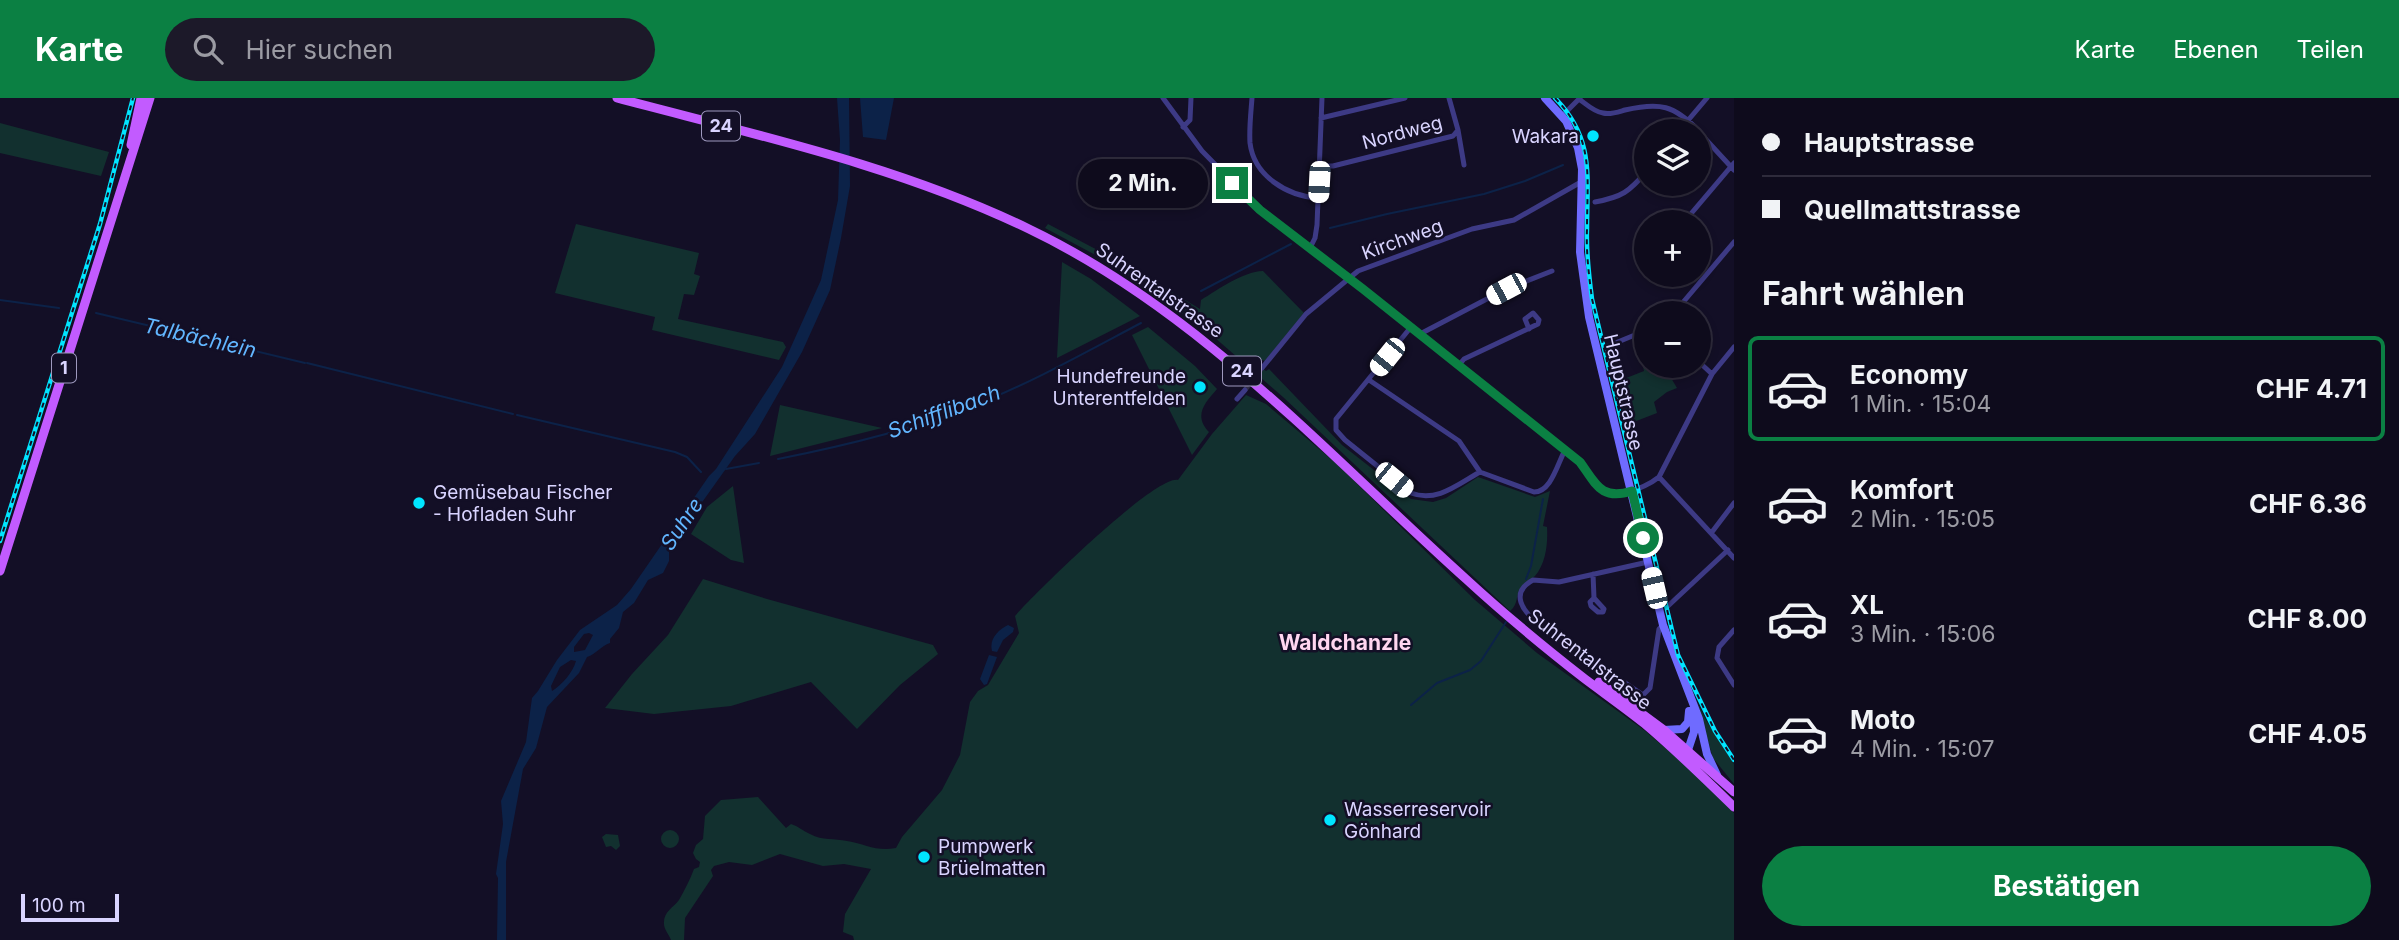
<!DOCTYPE html>
<html lang="de">
<meta charset="utf-8">
<style>
body{margin:0;font-family:Inter,sans-serif;background:#1c1929;color:#f1f3f6;height:100vh;display:flex;flex-direction:column;font-size:26px;white-space:nowrap}
*{box-sizing:border-box;margin:0}
p{font-size:23px;color:#9b9ba3}
.icon{flex:none;width:38px;height:38px;fill:none;stroke:currentColor;stroke-width:2;stroke-linecap:round;stroke-linejoin:round}
.map{position:relative;flex:1;overflow:hidden}
.details{display:flex;flex-direction:column;background:#0e0b1c;width:665px}
.details>*{flex:none}
.banner{display:grid;align-content:center;height:154px;padding:0 28px;background:#0e0b1c}
.tools{position:absolute;left:1634px;top:21px;display:grid;gap:14px}
.tools a{display:grid;place-items:center;width:77px;height:77px;border-radius:50%;background:#0e0b1c;box-shadow:0 4px 10px #0003,0 0 0 2px #2e2b3b;font-size:35px}
.scale{position:absolute;left:21px;bottom:18px;width:98px;box-sizing:border-box;padding-left:7px;border:4px solid #d9d4ff;border-top:0;font-size:19px;line-height:24px;white-space:nowrap;color:#d9d4ff;-webkit-text-stroke:5px #130f26;paint-order:stroke}
.end{position:absolute;width:32px;height:32px;margin:-16px;border:9px solid #0b8043;background:#fff;box-shadow:0 0 0 4px #fff}
.from{border-radius:50%}
.bubble{position:absolute;height:49px;border-radius:24px;background:#0e0b1c;box-shadow:0 4px 10px #0003,0 0 0 2px #2e2b3b;font-size:23px;font-weight:700;line-height:49px;text-align:center}
.car{position:absolute;width:21px;height:42px;margin:-21px -10px;border-radius:9px;box-shadow:0 0 5px 2px #0007;background:linear-gradient(#fff 24%,#345 0 40%,#fff 0 76%,#345 0 86%,#fff 0)}
.banner b{display:flex;align-items:center;gap:24px;height:66px;font-size:26px}
.banner b+b{border-top:2px solid #2e2b3b}
.banner i{width:18px;height:18px;background:#f1f3f6}
ul{padding:0;list-style:none}
li{display:flex;align-items:center;gap:21px;height:105px;margin:0 14px 10px;padding:0 14px;border:4px solid transparent;border-radius:10px}
li div{flex:1}
li b{display:block;font-size:26px}
li em{font-style:normal;font-weight:700}
li.selected{border-color:#0b8043}
li>.icon{width:63px;height:63px;stroke-width:1.5}
h2{padding:0 28px;font-size:32px;line-height:84px}
.primary-button{display:flex;gap:14px;margin-top:auto;padding:14px 28px}
.primary-button a{flex:1;height:80px;border-radius:42px;background:#0b8043;color:#fff;font-size:28px;font-weight:700;line-height:80px;text-align:center}
header{display:flex;align-items:center;gap:42px;box-sizing:border-box;height:98px;padding:0 35px;background:#0b8043;color:#fff}
header strong{font-size:33px}
nav{display:flex;gap:38px;margin-inline-start:auto;font-size:24px}
.search{width:490px;height:63px;background:#1c1929;display:flex;align-items:center;gap:18px;box-sizing:border-box;padding:0 24px;border-radius:38px;color:#9b9ba3;font-size:26px}
main{display:flex;flex:1;min-height:0}
.map>svg:first-child{display:block}
.green{fill:#12302f}
.water{fill:#0c2248;fill-rule:evenodd}
.lines{fill:none;stroke-linecap:round;stroke-linejoin:round}
.stream{stroke:#0c2248;stroke-width:2}
.street-tunnel{stroke:#312d47;stroke-width:5;stroke-dasharray:5 2.5;stroke-linecap:butt}
.street{stroke:#3d3a85;stroke-width:5}
.secondary{stroke:#6f6bff;stroke-width:8}
.primary{stroke:#c25bff;stroke-width:9}
.rail-casing{stroke:#00e5ff;stroke-width:4.5}
.rail{stroke:#130f26;stroke-width:2;stroke-dasharray:5;stroke-linecap:butt}
.route{stroke:#0b8043;stroke-width:9}
.poi-dot{fill:#00e5ff;stroke:#130f26;stroke-width:2.5}
.labels{text-anchor:middle;stroke-width:5;stroke-linejoin:round;paint-order:stroke}
.shield{fill:#130f26;stroke:#9e99be;stroke-width:2}
.shield-label{font-size:18px;font-weight:bold;fill:#d9d4ff}
.street-label{font-size:19px;fill:#d9d4ff;stroke:#130f26}
.poi-label{font-size:19px;fill:#d9d4ff;stroke:#130f26;text-anchor:start}
.water-label{font-size:21px;font-style:italic;fill:#62b6ff;stroke:#130f26}
.neighbourhood-label{font-size:21px;font-weight:bold;fill:#ffd6f0;stroke:#130f26}
</style>
<header>
<strong>Karte</strong>
<div class="search"><svg class="icon" aria-label="search" viewBox="0 0 24 24"><circle cx="10" cy="10" r="6"/><path d="M15 15l6 6"/></svg>Hier suchen</div>
<nav><a>Karte</a><a>Ebenen</a><a>Teilen</a></nav>
</header>
<main>
<div class="map">
<svg width="1734" height="842" viewBox="0 0 1734 842">
<rect width="100%" height="100%" fill="#130f26"/>
<path class="green" d="M0 25 109 54 101 78 0 55Z
M576 126 699 155 694 176 700 178 694 197 684 196 678 221 783 244 786 249 779 262 652 232 655 219 555 195Z
M1048 126 1143 176 1200 211 1201 202C1219 191 1242 174 1263 173L1304 215 1265 263 1262 262 1260 268 1266 273 1269 271 1342 347 1411 401 1433 404 1446 400 1478 379 1535 399 1550 393 1543 428 1547 429C1548 445 1546 465 1535 478 1531 482 1525 484 1522 489 1515 496 1519 506 1510 513L1283 299 1214 239 1137 183 1103 161 1045 130Z
M1062 164 1091 181 1140 218 1057 260Z
M1148 229 1195 268 1217 291C1205 305 1193 317 1209 334L1192 357 1132 237Z
M1647 266 1664 268 1677 290 1667 294 1654 304 1657 315 1626 327 1616 284 1644 273 1643 268Z
M1246 297 1266 306 1337 366 1475 502 1537 555 1644 632 1684 666 1734 715V842H854L853 838 843 834 845 816 871 771 844 766 823 768 780 756 752 767 729 764 714 768 711 772 713 778 685 820 684 842H671C669 837 664 831 664 826 663 814 673 810 679 802 684 793 690 782 694 771L699 769 700 764 696 761 693 755 696 747 703 741 705 718 721 702 758 699 786 730 791 726C798 728 803 733 810 736 823 743 834 740 847 743 865 746 877 754 896 750L902 739 942 692 960 657 970 604 978 593 988 587 1019 535 1015 518C1035 495 1155 377 1178 382L1212 336Z
M780 307 882 330 770 358Z
M733 388 744 465 731 462 691 436 707 409Z
M703 481 767 501 933 547 938 556 900 587 857 631 811 584 731 608 654 616 605 610 632 576 668 537Z
M1695 600 1706 622 1734 666V686L1713 660Z
M661 741a9 9 0 1 1 18 0a9 9 0 1 1-18 0Z
M606 736 618 737 620 748 616 752 611 748 606 749 602 739Z"/>
<path class="water" d="M837 0H849L850 88 841 140 830 192 802 254 755 336 735 358 683 431 669 454V463L663 475 648 482 634 505 623 514 619 530 610 541V545C601 548 596 556 587 559L579 575 547 609 536 650 523 671 506 764V842H497L498 780 496 776 503 726 501 703 526 644 532 600 538 593 557 562 580 532 617 507 631 491 709 378 716 371 782 269 821 182 838 102 840 42ZM589 535 593 537 585 552 574 554V549L584 536ZM571 562 576 563C573 574 562 587 552 593L551 588 560 569Z
M860 0H894L886 42 863 39Z
M1008 527 1014 530 1013 534 1003 542 997 554 992 553C989 541 998 532 1008 527Z
M989 557 997 559 987 586 984 587 980 581Z"/>
<g class="lines">
<path class="stream" d="M1330 130 1387 116 1484 96 1525 83 1563 67
M1201 193 1291 146
M0 202 59 210
M96 215 305 265
M307 265 513 316
M517 317 675 354 687 359 701 374
M778 361C844 348 910 332 973 308 1031 285 1086 254 1141 225
M726 371 759 365
M1526 481 1531 468 1543 401
M1411 607 1437 585 1470 572 1481 563 1506 524"/>
<path class="street-tunnel" d="M1245 292 1262 270"/>
<path class="street" d="M1163 0 1202 53 1260 112 1349 180 1580 364C1594 383 1601 402 1628 394 1640 390 1649 387 1659 379L1712 276 1734 249
M1252 0C1251 14 1249 30 1250 45 1254 78 1287 98 1318 100
M1579 1C1586 6 1594 14 1603 15 1610 17 1618 14 1625 12 1660 4 1674 7 1699 33
M1562 18 1580 0
M1321 20 1405 0
M1183 29 1190 22 1191 0
M1458 32 1464 67
M1679 33 1707 0
M1699 34 1734 72
M1319 68H1333L1453 38 1458 32 1449 0
M1595 104C1622 99 1629 94 1647 73
M1684 124 1734 65
M1310 150 1315 140 1317 127 1322 0
M1674 215 1734 144
M1411 229 1336 321V332L1345 342 1411 395C1437 405 1458 386 1480 374
M1420 236 1506 191 1552 173
M1608 248 1647 232
M1699 264 1712 276
M1459 267 1464 261 1538 226 1539 222 1533 215 1525 221 1529 231
M1262 270 1306 216 1358 173 1472 131 1514 122 1581 84
M1369 282 1459 343 1480 374 1534 394C1551 394 1557 367 1565 352
M1237 301 1245 292
M1659 379 1734 460
M1712 434 1734 405
M1648 464 1559 484 1533 482C1509 495 1523 514 1539 526L1643 597 1650 590 1659 531 1663 527
M1593 476 1594 500 1604 511 1603 514H1598L1591 508 1590 504 1594 500
M1668 508 1728 452
M1734 532 1719 549 1717 560 1734 587"/>
<path class="secondary" d="M1545 0 1566 23 1578 50 1582 71 1580 154 1589 219 1663 527 1699 621 1707 656 1717 677
M1664 632 1682 631 1688 624 1689 613
M1686 658 1694 634 1693 616"/>
<path class="primary" d="M617 0C756 37 899 68 1029 131 1200 213 1327 356 1466 481 1504 516 1544 549 1585 581 1605 596 1625 610 1645 626 1676 652 1705 681 1734 709
M131 47 141 0
M0 473 150 0
M1599 584 1664 632 1734 694"/>
<g class="rail-casing">
<path id="rail" d="M1555 0C1595 41 1587 78 1587 131 1586 155 1589 178 1592 201L1678 557 1715 633 1734 662
M0 443 100 126 133 0"/>
</g>
<use href="#rail" class="rail"/>
</g>
<g class="lines">
<path class="route" d="M1232 85 1260 112 1363 191 1580 364C1596 386 1601 403 1632 393L1643 440"/>
</g>
<g class="poi-dot">
<circle cx="1593" cy="38" r="7"/>
<circle cx="1200" cy="289" r="7"/>
<circle cx="419" cy="405" r="7"/>
<circle cx="1330" cy="722" r="7"/>
<circle cx="924" cy="759" r="7"/>
</g>
<g class="labels">
<g class="shield">
<rect x="702" y="13.5" width="38" height="29" rx="5"/>
<rect x="52" y="255.5" width="24" height="29" rx="5"/>
<rect x="1223" y="258.5" width="38" height="29" rx="5"/>
</g>
<g class="shield-label">
<text x="721" y="34">24</text>
<text x="64" y="276">1</text>
<text x="1242" y="279">24</text>
</g>
<g class="street-label">
<text transform="translate(1402 34) rotate(-15)" y="7">Nordweg</text>
<text transform="translate(1402 141) rotate(-20)" y="7">Kirchweg</text>
<text transform="translate(1160 192) rotate(35)" y="7">Suhrentalstrasse</text>
<text transform="translate(1624 294) rotate(77)" y="7">Hauptstrasse</text>
<text transform="translate(1590 561) rotate(38)" y="7">Suhrentalstrasse</text>
</g>
<g class="poi-label">
<text x="1579" y="45" text-anchor="end">Wakara</text>
<text x="1186" y="285" text-anchor="end">Hundefreunde<tspan x="1186" dy="22">Unterentfelden</tspan></text>
<text x="433" y="401">Gemüsebau Fischer<tspan x="433" dy="22">- Hofladen Suhr</tspan></text>
<text x="1344" y="718">Wasserreservoir<tspan x="1344" dy="22">Gönhard</tspan></text>
<text x="938" y="755">Pumpwerk<tspan x="938" dy="22">Brüelmatten</tspan></text>
</g>
<g class="water-label">
<text transform="translate(200 240) rotate(13)" y="7">Talbächlein</text>
<text transform="translate(944 314) rotate(-20)" y="7">Schifflibach</text>
<text transform="translate(682 426) rotate(-56)" y="7">Suhre</text>
</g>
<g class="neighbourhood-label">
<text x="1345" y="552">Waldchanzle</text>
</g>
</g>
</svg>
<div class="tools">
<a><svg class="icon" aria-label="layers" viewBox="0 0 24 24"><path d="M12 4l9 5-9 5-9-5zM3 14l9 5 9-5"/></svg></a>
<a>+</a>
<a>−</a>
</div>
<div class="scale">100 m</div>
<i class="end from" style="left:1643px;top:440px"></i>
<i class="end" style="left:1232px;top:85px"></i>
<div class="bubble" style="left:1078px;top:61px;width:130px">2 Min.</div>
<i class="car" style="left:1319px;top:84px;rotate:183deg"></i>
<i class="car" style="left:1506px;top:191px;rotate:242deg"></i>
<i class="car" style="left:1387px;top:259px;rotate:219deg"></i>
<i class="car" style="left:1394px;top:382px;rotate:129deg"></i>
<i class="car" style="left:1654px;top:490px;rotate:347deg"></i>
</div>
<section class="details">
<div class="banner">
<b><i class="from"></i>Hauptstrasse</b>
<b><i></i>Quellmattstrasse</b>
</div>
<h2>Fahrt wählen</h2>
<ul>
<li class="selected"><svg class="icon" aria-label="car" viewBox="0 0 24 24"><path d="M5 17H2v-5l4-1 3-4h7l3 4 3 1v5h-3M9 17h6M6 11h13"/><circle cx="7" cy="17" r="2"/><circle cx="17" cy="17" r="2"/></svg><div><b>Economy</b><p>1 Min. · 15:04</p></div><em>CHF 4.71</em></li>
<li><svg class="icon" aria-label="car" viewBox="0 0 24 24"><path d="M5 17H2v-5l4-1 3-4h7l3 4 3 1v5h-3M9 17h6M6 11h13"/><circle cx="7" cy="17" r="2"/><circle cx="17" cy="17" r="2"/></svg><div><b>Komfort</b><p>2 Min. · 15:05</p></div><em>CHF 6.36</em></li>
<li><svg class="icon" aria-label="car" viewBox="0 0 24 24"><path d="M5 17H2v-5l4-1 3-4h7l3 4 3 1v5h-3M9 17h6M6 11h13"/><circle cx="7" cy="17" r="2"/><circle cx="17" cy="17" r="2"/></svg><div><b>XL</b><p>3 Min. · 15:06</p></div><em>CHF 8.00</em></li>
<li><svg class="icon" aria-label="car" viewBox="0 0 24 24"><path d="M5 17H2v-5l4-1 3-4h7l3 4 3 1v5h-3M9 17h6M6 11h13"/><circle cx="7" cy="17" r="2"/><circle cx="17" cy="17" r="2"/></svg><div><b>Moto</b><p>4 Min. · 15:07</p></div><em>CHF 4.05</em></li>
</ul>
<div class="primary-button"><a>Bestätigen</a></div>
</section>
</main>
